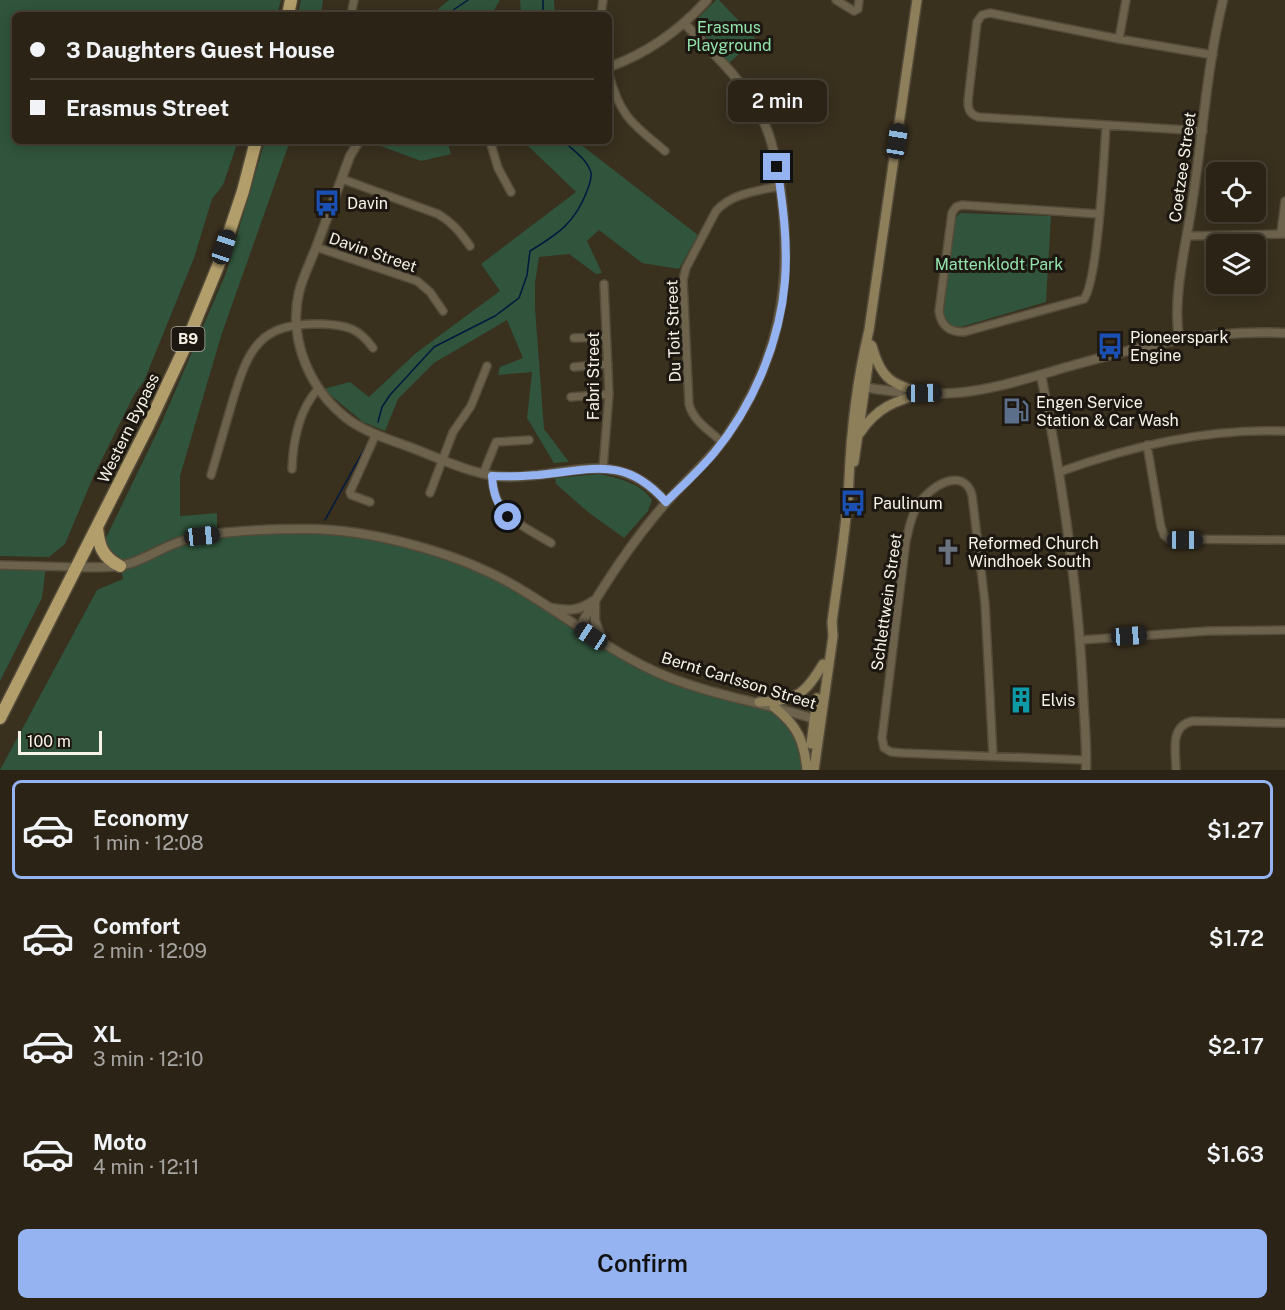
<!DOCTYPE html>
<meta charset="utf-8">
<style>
body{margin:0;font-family:"Public Sans",sans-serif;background:#373023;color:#f1f3f6;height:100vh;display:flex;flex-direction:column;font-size:22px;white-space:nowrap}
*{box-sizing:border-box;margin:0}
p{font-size:20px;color:#a6a4a1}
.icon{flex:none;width:33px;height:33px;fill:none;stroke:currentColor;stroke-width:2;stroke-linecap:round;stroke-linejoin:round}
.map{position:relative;height:770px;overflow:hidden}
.side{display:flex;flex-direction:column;background:#2b2416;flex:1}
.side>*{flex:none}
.top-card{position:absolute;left:12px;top:12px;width:600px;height:132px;border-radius:9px;box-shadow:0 3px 15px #0003,0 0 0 2px #474135;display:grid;align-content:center;height:132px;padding:0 18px;background:#2b2416}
.buttons{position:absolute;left:1206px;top:162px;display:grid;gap:12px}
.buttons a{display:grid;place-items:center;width:60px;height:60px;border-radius:9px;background:#2b2416;box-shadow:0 3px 15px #0003,0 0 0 2px #474135;font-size:30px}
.scale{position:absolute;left:18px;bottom:15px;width:84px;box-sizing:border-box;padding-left:6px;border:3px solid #f8f2e7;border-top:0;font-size:16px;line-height:21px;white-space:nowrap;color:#f8f2e7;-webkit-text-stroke:4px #1c1811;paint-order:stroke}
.end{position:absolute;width:27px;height:27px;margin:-14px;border:8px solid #95b2f1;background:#111;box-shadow:0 0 0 3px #111}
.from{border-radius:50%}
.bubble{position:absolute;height:42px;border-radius:9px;background:#2b2416;box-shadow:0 3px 15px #0003,0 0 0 2px #474135;font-size:20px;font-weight:600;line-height:42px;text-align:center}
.car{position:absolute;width:18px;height:36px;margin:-18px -9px;border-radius:8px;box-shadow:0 0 4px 2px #0007;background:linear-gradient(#222 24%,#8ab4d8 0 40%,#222 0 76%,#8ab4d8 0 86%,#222 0)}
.top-card b{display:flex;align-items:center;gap:21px;height:57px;font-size:22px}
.top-card b+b{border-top:2px solid #474135}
.top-card i{width:15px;height:15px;background:#f1f3f6}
ul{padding:10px 0 0;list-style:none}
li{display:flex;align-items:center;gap:18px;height:99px;margin:0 12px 9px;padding:0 6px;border:3px solid transparent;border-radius:9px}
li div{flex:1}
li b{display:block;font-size:22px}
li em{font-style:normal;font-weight:600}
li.selected{border-color:#95b2f1}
li>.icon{width:54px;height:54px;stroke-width:1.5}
.primary-button{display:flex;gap:12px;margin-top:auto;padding:12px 18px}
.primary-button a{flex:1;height:69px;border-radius:9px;background:#95b2f1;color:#111;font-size:24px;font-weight:600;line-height:69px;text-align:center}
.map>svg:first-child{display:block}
.green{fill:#30543c}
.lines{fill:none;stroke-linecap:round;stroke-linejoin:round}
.stream{stroke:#02193f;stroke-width:1.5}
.minor-casing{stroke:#544b3a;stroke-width:10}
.tertiary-casing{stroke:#544b3a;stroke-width:11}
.secondary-casing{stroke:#544b3a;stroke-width:12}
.trunk-casing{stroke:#544b3a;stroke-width:15}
.minor{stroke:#6d634d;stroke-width:7}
.tertiary{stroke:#6d634d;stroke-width:8}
.secondary{stroke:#8e7f5b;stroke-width:9}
.trunk{stroke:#b29e6a;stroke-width:12}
.route{stroke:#95b2f1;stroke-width:8}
.labels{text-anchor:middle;stroke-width:6;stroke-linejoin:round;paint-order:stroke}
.shield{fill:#1c1811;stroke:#b6b1a7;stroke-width:1.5}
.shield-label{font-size:15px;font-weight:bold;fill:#f8f2e7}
.park-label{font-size:16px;fill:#92e3ac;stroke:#1c1811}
.street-label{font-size:16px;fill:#f8f2e7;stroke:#1c1811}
.poi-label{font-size:16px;fill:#f8f2e7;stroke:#1c1811;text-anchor:start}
</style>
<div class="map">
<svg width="1285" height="770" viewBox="0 0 1285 770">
<rect width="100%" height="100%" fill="#39301e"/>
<path class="green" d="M0 0H281L277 15H15V141H238L223 185 212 199 194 258 144 381 134 395 94 475 65 544 49 557 0 556Z
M301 0H323L321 15H298Z
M449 0H500L491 15H477L463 11 458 15H431Z
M520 0H554L555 15H521Z
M716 0H719L756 39 729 63 697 27 696 20Z
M265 141H290L221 336 180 476V516L217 513V528L173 538 122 562 115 560 104 542 161 424 226 273Z
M447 141 451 154 421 161 370 142Z
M523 141H576L698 235 679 269 642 263 599 230 587 241 602 273 596 274 569 254 539 257 535 283V308L544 429 569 462 554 463 527 418 532 372 498 375 500 367 523 358 507 320 434 363 398 399 385 431 363 422 323 389 350 382 369 397 416 353 500 291 481 264 576 192Z
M960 213 1051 216 1046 302 950 330 942 313 954 220Z
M599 474C618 478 641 483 652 500L648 511 624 538 588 512 556 484 555 478Z
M307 529 380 538 487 571 653 671 759 702 791 722 807 770H0L97 590 123 579 120 566 188 539Z
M0 565 46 566 42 598 0 681Z"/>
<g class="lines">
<path class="stream" d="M543 0V15
M446 15 468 0
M378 422 382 407 390 395 434 347 495 316 519 298 527 275 530 251C558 234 575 223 587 191 589 185 592 179 591 173 588 160 572 149 563 141
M325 520 371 437"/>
<g class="minor-casing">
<path id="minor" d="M836 0 854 11 858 9 859 0
M351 15 354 0
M601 15 603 0
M1119 39 1126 0
M609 75C621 118 633 124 665 151
M1203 131 978 117C970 114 968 110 968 101L977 22 982 15 990 13 1119 39 1213 55
M490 141 498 168 511 192
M342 179 438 214C452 222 460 232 470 246
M1099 214 962 205 956 207 952 213 939 311C941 326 949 332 964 332L1084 299C1098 280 1104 157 1106 126
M1281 233 1285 201
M1187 236 1285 234
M316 247 417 281 430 292 443 311
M574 338 606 337
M574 367 608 364
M571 397 609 394
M722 442C710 431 693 421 689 404L683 280 686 268 716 211C732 193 758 191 780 186
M1147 445 1161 527 1164 535 1169 539 1285 540
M603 468 609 394 604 284
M292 469C293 441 299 410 318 389
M1059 472C1132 446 1207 428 1285 431
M483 474 496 442 529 440
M211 475C218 451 225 427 232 403 248 349 259 322 322 324 346 325 359 328 373 348
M492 476C493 516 522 525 551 543
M430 493 453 432 471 406 487 366
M370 502 351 495 350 492 376 434
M0 565 75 567
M1081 640 1208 631 1285 630
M993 756 985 603 972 495C963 465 929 487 918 505 911 515 909 529 906 541L882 738 884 748 891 752 903 753 1086 760
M1176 770C1176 751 1169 726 1193 721L1285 723"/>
</g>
<g class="tertiary-casing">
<path id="tertiary" d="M609 67C648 53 679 31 707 0
M359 141 350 156C339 186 328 216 317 245 311 261 303 276 299 292 288 340 310 391 349 420 366 432 387 439 407 446 440 458 475 477 510 477 572 476 618 447 666 502
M1179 338C1172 296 1187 241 1193 198 1203 132 1207 65 1223 0
M1041 375C1062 480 1078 585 1083 692 1084 718 1087 744 1086 770
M858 386C889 392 922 395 954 393 994 390 1035 376 1074 365 1146 345 1209 329 1285 333
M75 567C95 567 115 569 134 562 152 555 169 544 188 539 221 530 272 529 306 529 371 529 459 553 515 586 562 613 604 648 654 671 706 695 765 702 820 721
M595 602V621L603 642
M552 608C568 611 579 611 593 601
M579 628C604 584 631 543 664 505 685 480 709 462 728 434 778 361 792 288 782 201 779 172 774 140 760 114 742 79 711 51 684 23"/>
</g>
<g class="secondary-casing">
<path id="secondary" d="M872 346C881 379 892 385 924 393
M860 433C877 407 895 401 924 393
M854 462 871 345
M759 702C796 700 804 696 823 664
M774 707C798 726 804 741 807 770
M811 744 817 698
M814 770 833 636 832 622C838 575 847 528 849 480 851 430 857 380 869 330L917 0"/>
</g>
<g class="trunk-casing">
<path id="trunk" d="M288 15 291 0
M97 528C99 546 102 557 120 566
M0 718 148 426 184 349 218 266 243 191 256 141"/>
</g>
<use href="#minor" class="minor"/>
<use href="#tertiary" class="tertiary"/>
<use href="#secondary" class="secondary"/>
<use href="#trunk" class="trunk"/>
</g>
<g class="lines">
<path class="route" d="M508 517C497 505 493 493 492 476 507 477 523 476 538 475 592 470 625 455 666 502 682 486 699 471 714 453 753 406 780 342 785 281 788 243 783 205 777 167"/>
</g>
<defs>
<g id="bus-bare" transform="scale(2.07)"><path d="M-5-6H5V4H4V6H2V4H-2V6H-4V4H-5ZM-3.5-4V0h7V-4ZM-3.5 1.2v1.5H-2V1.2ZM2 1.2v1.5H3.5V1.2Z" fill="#1a4fb4" stroke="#1c1811" stroke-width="2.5" paint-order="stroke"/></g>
<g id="fuel-bare" transform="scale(2.07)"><path d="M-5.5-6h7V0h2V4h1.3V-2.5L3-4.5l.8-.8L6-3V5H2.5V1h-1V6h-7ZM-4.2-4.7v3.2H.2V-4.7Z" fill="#5c6f8a" stroke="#1c1811" stroke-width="2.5" paint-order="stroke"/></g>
<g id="church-bare" transform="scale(2.07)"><path d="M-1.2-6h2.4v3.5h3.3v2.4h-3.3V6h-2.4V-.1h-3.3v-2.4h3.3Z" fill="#6b7280" stroke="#1c1811" stroke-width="2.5" paint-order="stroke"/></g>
<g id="building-bare" transform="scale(2.07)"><path d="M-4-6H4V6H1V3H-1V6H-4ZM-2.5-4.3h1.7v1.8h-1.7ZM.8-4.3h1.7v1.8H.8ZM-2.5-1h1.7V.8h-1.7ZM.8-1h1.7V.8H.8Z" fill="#0f9aa8" stroke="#1c1811" stroke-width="2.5" paint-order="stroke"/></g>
</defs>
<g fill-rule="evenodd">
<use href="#bus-bare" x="327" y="203"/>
<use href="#bus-bare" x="1110" y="346"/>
<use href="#fuel-bare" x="1016" y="411"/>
<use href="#bus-bare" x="853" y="503"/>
<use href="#church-bare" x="948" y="552"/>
<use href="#building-bare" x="1021" y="700"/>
</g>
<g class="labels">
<rect class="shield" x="171.5" y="327" width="33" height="24" rx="4.5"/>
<g class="shield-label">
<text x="188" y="344">B9</text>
</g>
<g class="park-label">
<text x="729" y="33">Erasmus<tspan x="729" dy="18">Playground</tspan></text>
<text x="999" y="270">Mattenklodt Park</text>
</g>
<g class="street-label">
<text transform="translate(1182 167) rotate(-82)" y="6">Coetzee Street</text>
<text transform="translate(373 252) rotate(19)" y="6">Davin Street</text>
<text transform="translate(673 331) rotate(-92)" y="6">Du Toit Street</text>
<text transform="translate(593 376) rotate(-90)" y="6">Fabri Street</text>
<text transform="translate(128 428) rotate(-64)" y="6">Western Bypass</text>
<text transform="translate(886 602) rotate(-82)" y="6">Schlettwein Street</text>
<text transform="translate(739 680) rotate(17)" y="6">Bernt Carlsson Street</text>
</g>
<g class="poi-label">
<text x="347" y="209">Davin</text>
<text x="1130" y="343">Pioneerspark<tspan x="1130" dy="18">Engine</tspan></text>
<text x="1036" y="408">Engen Service<tspan x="1036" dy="18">Station &amp; Car Wash</tspan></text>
<text x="873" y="509">Paulinum</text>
<text x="968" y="549">Reformed Church<tspan x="968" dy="18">Windhoek South</tspan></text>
<text x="1041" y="706">Elvis</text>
</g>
</g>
</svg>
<div class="buttons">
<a><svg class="icon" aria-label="locate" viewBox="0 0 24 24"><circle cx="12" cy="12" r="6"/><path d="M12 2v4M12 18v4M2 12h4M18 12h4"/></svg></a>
<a><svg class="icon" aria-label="layers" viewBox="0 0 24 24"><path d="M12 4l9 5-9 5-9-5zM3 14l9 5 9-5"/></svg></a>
</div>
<div class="scale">100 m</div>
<i class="end from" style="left:508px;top:517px"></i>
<i class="end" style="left:777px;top:167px"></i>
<div class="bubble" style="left:728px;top:80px;width:99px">2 min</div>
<i class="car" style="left:897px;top:141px;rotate:9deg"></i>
<i class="car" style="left:224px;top:247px;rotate:19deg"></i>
<i class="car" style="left:924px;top:393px;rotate:89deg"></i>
<i class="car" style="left:202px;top:536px;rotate:84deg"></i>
<i class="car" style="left:1185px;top:540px;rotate:90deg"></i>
<i class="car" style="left:591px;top:636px;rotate:303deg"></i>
<i class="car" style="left:1129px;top:636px;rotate:86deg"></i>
<div class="top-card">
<b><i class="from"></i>3 Daughters Guest House</b>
<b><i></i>Erasmus Street</b>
</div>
</div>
<section class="side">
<ul>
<li class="selected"><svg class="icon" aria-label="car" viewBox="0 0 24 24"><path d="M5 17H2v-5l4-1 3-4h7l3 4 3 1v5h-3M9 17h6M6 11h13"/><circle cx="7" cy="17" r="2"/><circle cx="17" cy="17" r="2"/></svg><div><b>Economy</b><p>1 min · 12:08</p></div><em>$1.27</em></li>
<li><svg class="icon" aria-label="car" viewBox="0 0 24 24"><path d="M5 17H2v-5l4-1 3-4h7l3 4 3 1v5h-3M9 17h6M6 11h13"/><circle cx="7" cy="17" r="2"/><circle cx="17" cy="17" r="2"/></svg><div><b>Comfort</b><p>2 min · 12:09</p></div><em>$1.72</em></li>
<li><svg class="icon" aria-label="car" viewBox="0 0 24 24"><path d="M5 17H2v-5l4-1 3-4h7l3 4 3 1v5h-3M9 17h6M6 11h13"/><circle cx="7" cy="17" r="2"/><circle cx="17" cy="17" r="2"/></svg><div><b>XL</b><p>3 min · 12:10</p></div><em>$2.17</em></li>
<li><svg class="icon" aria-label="car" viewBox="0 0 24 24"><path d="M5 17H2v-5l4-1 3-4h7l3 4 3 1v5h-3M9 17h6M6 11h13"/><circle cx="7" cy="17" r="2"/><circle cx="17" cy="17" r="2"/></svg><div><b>Moto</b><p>4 min · 12:11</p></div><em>$1.63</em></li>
</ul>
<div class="primary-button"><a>Confirm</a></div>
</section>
